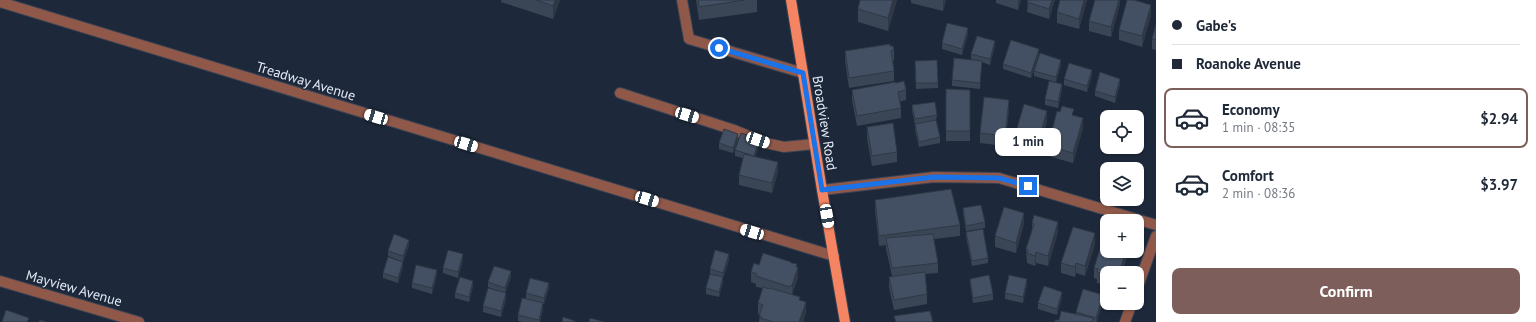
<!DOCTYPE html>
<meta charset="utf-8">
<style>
body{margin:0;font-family:"PT Sans",sans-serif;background:#f6f6f7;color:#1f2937;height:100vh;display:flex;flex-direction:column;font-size:15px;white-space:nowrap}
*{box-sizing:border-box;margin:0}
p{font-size:13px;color:#747a83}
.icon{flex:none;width:22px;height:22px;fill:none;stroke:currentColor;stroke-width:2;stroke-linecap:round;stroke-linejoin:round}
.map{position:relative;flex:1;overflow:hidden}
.drawer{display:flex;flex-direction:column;background:#fff;width:380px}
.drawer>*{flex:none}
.banner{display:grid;align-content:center;height:88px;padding:0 16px;background:#fff}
.fabs{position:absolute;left:1100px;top:110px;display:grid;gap:8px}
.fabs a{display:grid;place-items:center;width:44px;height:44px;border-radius:8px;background:#fff;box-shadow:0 1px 3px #0004;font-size:20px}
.end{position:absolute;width:18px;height:18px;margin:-9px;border:5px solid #1a73e8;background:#fff;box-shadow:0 0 0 2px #fff}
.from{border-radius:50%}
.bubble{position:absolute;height:28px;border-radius:8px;background:#fff;box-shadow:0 1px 3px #0004;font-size:13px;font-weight:700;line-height:28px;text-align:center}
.car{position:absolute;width:12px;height:24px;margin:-12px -6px;border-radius:5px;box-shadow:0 0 3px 1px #0007;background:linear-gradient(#fff 24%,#345 0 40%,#fff 0 76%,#345 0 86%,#fff 0)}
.banner b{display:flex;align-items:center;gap:14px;height:38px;font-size:15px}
.banner b+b{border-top:1px solid #e0e1e3}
.banner i{width:10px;height:10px;background:#1f2937}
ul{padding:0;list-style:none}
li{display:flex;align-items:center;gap:12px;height:60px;margin:0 8px 6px;padding:0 8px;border:2px solid transparent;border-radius:8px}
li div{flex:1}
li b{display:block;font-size:15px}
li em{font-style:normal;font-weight:700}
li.active{border-color:#7e5e5a}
li>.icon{width:36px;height:36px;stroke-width:1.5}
.cta{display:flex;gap:8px;margin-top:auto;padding:8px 16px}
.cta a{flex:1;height:46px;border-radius:8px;background:#7e5e5a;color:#fff;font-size:16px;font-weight:700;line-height:46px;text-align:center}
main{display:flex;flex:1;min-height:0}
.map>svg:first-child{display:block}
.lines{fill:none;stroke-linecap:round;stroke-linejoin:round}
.minor-casing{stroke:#394354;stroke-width:12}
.major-casing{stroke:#394354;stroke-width:12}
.minor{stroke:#8f5848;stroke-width:10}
.major{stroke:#f58562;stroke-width:10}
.wall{fill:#3a4555}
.shaded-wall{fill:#2f3845}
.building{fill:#435063;stroke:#2f3845}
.route{stroke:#1a73e8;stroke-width:5}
.labels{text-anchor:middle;stroke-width:3;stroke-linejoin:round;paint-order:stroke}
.street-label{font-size:14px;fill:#e2eaf6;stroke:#1d283a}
</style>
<main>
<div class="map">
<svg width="1156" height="322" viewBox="0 0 1156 322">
<rect width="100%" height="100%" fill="#1d283a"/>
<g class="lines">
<g class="minor-casing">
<path id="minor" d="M682 0 689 39 803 73
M0 2 834 256
M620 93 734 130 766 143 784 147 814 144
M822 190 934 177 999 178 1156 225
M0 281 139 322
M1137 289 1156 236
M1125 322 1132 303"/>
</g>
<g class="major-casing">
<path id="major" d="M791 0 822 190 845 322"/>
</g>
<use href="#minor" class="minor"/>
<use href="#major" class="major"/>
</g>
<path class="wall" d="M501 0H560L553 19 501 2Z
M696 0H757V12L699 20Z
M860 0H897L888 31 858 22V9Z
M911 0H946L943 11 911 3Z
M996 0H1021L1018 10 996 3Z
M1028 0H1055L1049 19 1027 12Z
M1060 0H1087L1079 29 1057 23V12Z
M1120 0V4L1111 37 1089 31V21Z
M1151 15 1142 47 1119 40V30Z
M1156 24V50L1152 49V39Z
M968 34 962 55 942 49V43Z
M890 46 894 50V60L893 61 894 71V81L849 88 845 61V51Z
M995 46 990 65 982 62 980 89 952 86V80L974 60 971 59V54Z
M1039 54 1031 78 1003 69V64Z
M915 61 938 83V88L916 89Z
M1061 65 1056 82 1034 76V71Z
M1092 75 1087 92 1064 85V79Z
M896 83 906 90V100L899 102 901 108V118L857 126 852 100V90Z
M1120 84 1115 103 1095 96V91Z
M946 89 970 90V141H946Z
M1062 90 1058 108 1045 105V99Z
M912 105 937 115 936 121 940 137V143L919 147 915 130V124L912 111Z
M1009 110 1005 146 980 143V133Z
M1074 115 1083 128 1073 163 1048 156V146Z
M1047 121 1038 152 1015 146V135Z
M867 127 897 152V162L872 166 867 138Z
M738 139 733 153 719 149V143Z
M759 144 755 157 778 172 772 193 739 185V175L743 158 735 156V150Z
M875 200 960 225V236L934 239 938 263V273L925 274 927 294V304L894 310 889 287V277L892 276 886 249V245L879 246 875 210Z
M963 208 985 222V228L966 231 963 214Z
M1024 223 1016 253 995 247V236Z
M1032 223 1058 232 1048 266 1036 263 1035 266 1027 263 1026 249 1032 230Z
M966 232 988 258V263L972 266 966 237Z
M1095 244 1085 276 1076 273 1075 277 1061 273V263Z
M409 245 403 262 388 256V251Z
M1128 251V253L1122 273H1107V282L1106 281 1105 285 1097 283V279L1094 278V268Z
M463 260 458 278 443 273V268Z
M729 260 723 278V282L719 297 706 294V288L710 274V269Z
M791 263 797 267 798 277 792 295 800 301 806 312 803 322H759L760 314H758V303L763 288 756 287V284L751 282V272L759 265Z
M403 267 398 283 383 278V273Z
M437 275 432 294 412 288V283Z
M511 277 505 293 506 299 501 317 483 312V306L501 292 488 287V282Z
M970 279 993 294V300L973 303 970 284Z
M1027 284 1023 303 1005 299V293Z
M473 286 469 302 455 298V293Z
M549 288 544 304 526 299V293Z
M1062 297 1057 315 1038 309V303Z
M1103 300 1097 322H1055L1076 314V312Z
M543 309 540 322H523L518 321V315Z"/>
<path class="shaded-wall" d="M555 0H560L553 19V6Z
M893 0H897L888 31V18Z
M943 0H946L943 11Z
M1018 0H1021L1018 10Z
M1052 0H1055L1049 19V9Z
M1084 0H1087L1079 29V19Z
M1119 0H1120V4L1111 37V27Z
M1151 5V15L1142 47V36Z
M968 28V34L962 55V49Z
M995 41V46L990 65V59Z
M1039 49V54L1031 78V73Z
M1061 60V65L1056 82V77Z
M982 61V66L980 89V83Z
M1092 70V75L1087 92V86Z
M1120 79V84L1115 103V97Z
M1062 84V90L1058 108V102Z
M1009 100V110L1005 146V136Z
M1047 111V121L1038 152V142Z
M1083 118V128L1073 163V153Z
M738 134V139L733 153V148Z
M759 139V144L754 162V156Z
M778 162V172L772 193V183Z
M1024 213V223L1016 253V243Z
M1058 222V232L1048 266V256Z
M1095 233V244L1085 276V266Z
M409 240V245L403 262V256Z
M1126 251H1128V253L1122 273H1119Z
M1036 252V263L1035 266V256Z
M463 254V260L458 278V272Z
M729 254V260L723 278V273Z
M403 262V267L398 283V278Z
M1076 263V273L1075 277V267Z
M797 264V270L798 267V277L792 295V285Z
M437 270V275L432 294V288Z
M511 271V277L505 293V288Z
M1106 271V281L1105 285V275Z
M723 277V282L719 297V292Z
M1027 279V284L1023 303V297Z
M473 281V286L469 302V297Z
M549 283V288L544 304V298Z
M1062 292V297L1057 315V309Z
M506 293V299L501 317V311Z
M1103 295V300L1097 322H1096V318Z
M806 302V312L803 322H799Z
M543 303V309L540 322H539Z"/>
<path class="building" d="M536 0H555L553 6Z
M698 0H745L699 7Z
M860 0H893L888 18 858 9Z
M1028 0H1052L1049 9 1027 2Z
M1060 0H1084L1079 19 1057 12Z
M1095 0H1119L1111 27 1089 21Z
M1127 0H1134L1151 5 1142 36 1119 30Z
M947 23 968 28 962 49 942 43Z
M1156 24V40L1152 39Z
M977 36 995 41 990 59 971 54Z
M1011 40 1039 49 1031 73 1003 64Z
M890 44V46H893L894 50 891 51 894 71 849 78 845 51Z
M1040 53 1061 60 1056 77 1034 71Z
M954 58 982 61 980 83 952 80Z
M937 60 938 83H916L915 61Z
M1069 63 1092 70 1087 86 1064 79Z
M1100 72 1120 79 1115 97 1095 91Z
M904 81 906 90 898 92 901 108 857 116 852 90 895 82 896 83Z
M1049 81 1062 84 1058 102 1045 99Z
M946 89 970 90V131H946Z
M984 97 1009 100 1005 136 980 133Z
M935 102 937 115 915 119 912 105Z
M1024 104 1047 111 1038 142 1015 135Z
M1062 106 1074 109 1072 115 1083 118 1073 153 1048 146 1057 111 1060 112Z
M936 120 940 137 919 142 915 124Z
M893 123 897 152 872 156 867 127Z
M724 129 738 134 733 148 719 143Z
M741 133 759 139 754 156 735 150Z
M744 154 778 162 772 183 739 175Z
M951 189 960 225 879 236 875 200Z
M981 205 985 222 966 226 963 208Z
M1004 207 1024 213 1016 243 995 236Z
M1034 215 1058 222 1048 256 1036 252 1035 256 1027 253 1028 250 1026 249 1034 224 1032 223Z
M1073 227 1095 233 1085 266 1076 263 1075 267 1061 263Z
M983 229 988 258 972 261 966 232Z
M394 234 409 240 403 256 388 251Z
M933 234 938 263 892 268 886 238Z
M1104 236 1107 237V251H1126L1119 273H1112L1106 271 1105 275 1097 272 1098 269 1094 268Z
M448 250 463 254 458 272 443 268Z
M715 250 729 254 723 273 710 269Z
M763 253 791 262V263L797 264 796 267H798L792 285H791L790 287 756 276 757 274 751 272 754 263 759 265Z
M388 257 403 262 398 278 383 273Z
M416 265 437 270 432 288 412 283Z
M494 266 511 271 505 288 488 282Z
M925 272 927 294 894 300 889 277Z
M710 274 723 277 719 292 706 288Z
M989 275 993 294 973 298 970 279Z
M1009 275 1027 279 1023 297 1005 293Z
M460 277 473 281 469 297 455 293Z
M530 278 549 283 544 298 526 293Z
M1044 286 1062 292 1057 309 1038 303Z
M763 287 769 289 770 288 800 297 799 300 806 302 799 322H773L761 318V316H759L763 305 758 303Z
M488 288 506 293 501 311 483 306Z
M1083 289 1103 295 1096 318 1076 312Z
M522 298 543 303 539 320 518 315Z
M6 310 29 318 27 322H2Z
M930 311 933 322H896L894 316Z
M1061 311 1093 318 1092 322H1055V320H1059Z
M563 317 575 321V322H562Z
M590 318 604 322H589Z
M40 320 46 322H39Z"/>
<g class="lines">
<path class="route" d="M719 48 803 73 822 190 934 177 999 178 1028 186"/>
</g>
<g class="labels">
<g class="street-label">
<text transform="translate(306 81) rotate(17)" y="5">Treadway Avenue</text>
<text transform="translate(825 123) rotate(81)" y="5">Broadview Road</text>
<text transform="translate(74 288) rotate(16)" y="5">Mayview Avenue</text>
</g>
</g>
</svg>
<div class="fabs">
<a><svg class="icon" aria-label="locate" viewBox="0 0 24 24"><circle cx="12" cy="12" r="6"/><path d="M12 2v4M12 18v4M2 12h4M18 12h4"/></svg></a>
<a><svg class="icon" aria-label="layers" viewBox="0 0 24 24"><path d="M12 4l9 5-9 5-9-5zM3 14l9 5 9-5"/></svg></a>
<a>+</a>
<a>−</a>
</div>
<i class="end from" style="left:719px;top:48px"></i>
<i class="end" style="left:1028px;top:186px"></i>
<div class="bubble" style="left:995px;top:128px;width:66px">1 min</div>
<i class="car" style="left:687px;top:115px;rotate:107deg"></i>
<i class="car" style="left:376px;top:117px;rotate:287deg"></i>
<i class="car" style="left:758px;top:140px;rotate:109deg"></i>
<i class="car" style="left:466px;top:144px;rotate:107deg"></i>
<i class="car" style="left:647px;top:199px;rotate:107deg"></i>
<i class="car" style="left:827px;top:216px;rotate:170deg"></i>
<i class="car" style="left:752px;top:232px;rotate:287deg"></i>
</div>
<section class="drawer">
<div class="banner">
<b><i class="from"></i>Gabe's</b>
<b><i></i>Roanoke Avenue</b>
</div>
<ul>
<li class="active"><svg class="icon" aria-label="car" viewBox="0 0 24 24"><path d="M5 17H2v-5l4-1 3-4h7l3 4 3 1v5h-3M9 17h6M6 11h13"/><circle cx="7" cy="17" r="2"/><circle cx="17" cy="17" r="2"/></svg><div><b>Economy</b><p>1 min · 08:35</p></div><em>$2.94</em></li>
<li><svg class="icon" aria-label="car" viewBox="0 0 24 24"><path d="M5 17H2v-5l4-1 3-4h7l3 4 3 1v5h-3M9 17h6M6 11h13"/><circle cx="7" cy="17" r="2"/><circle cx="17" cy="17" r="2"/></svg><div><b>Comfort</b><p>2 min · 08:36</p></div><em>$3.97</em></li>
</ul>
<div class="cta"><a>Confirm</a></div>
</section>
</main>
